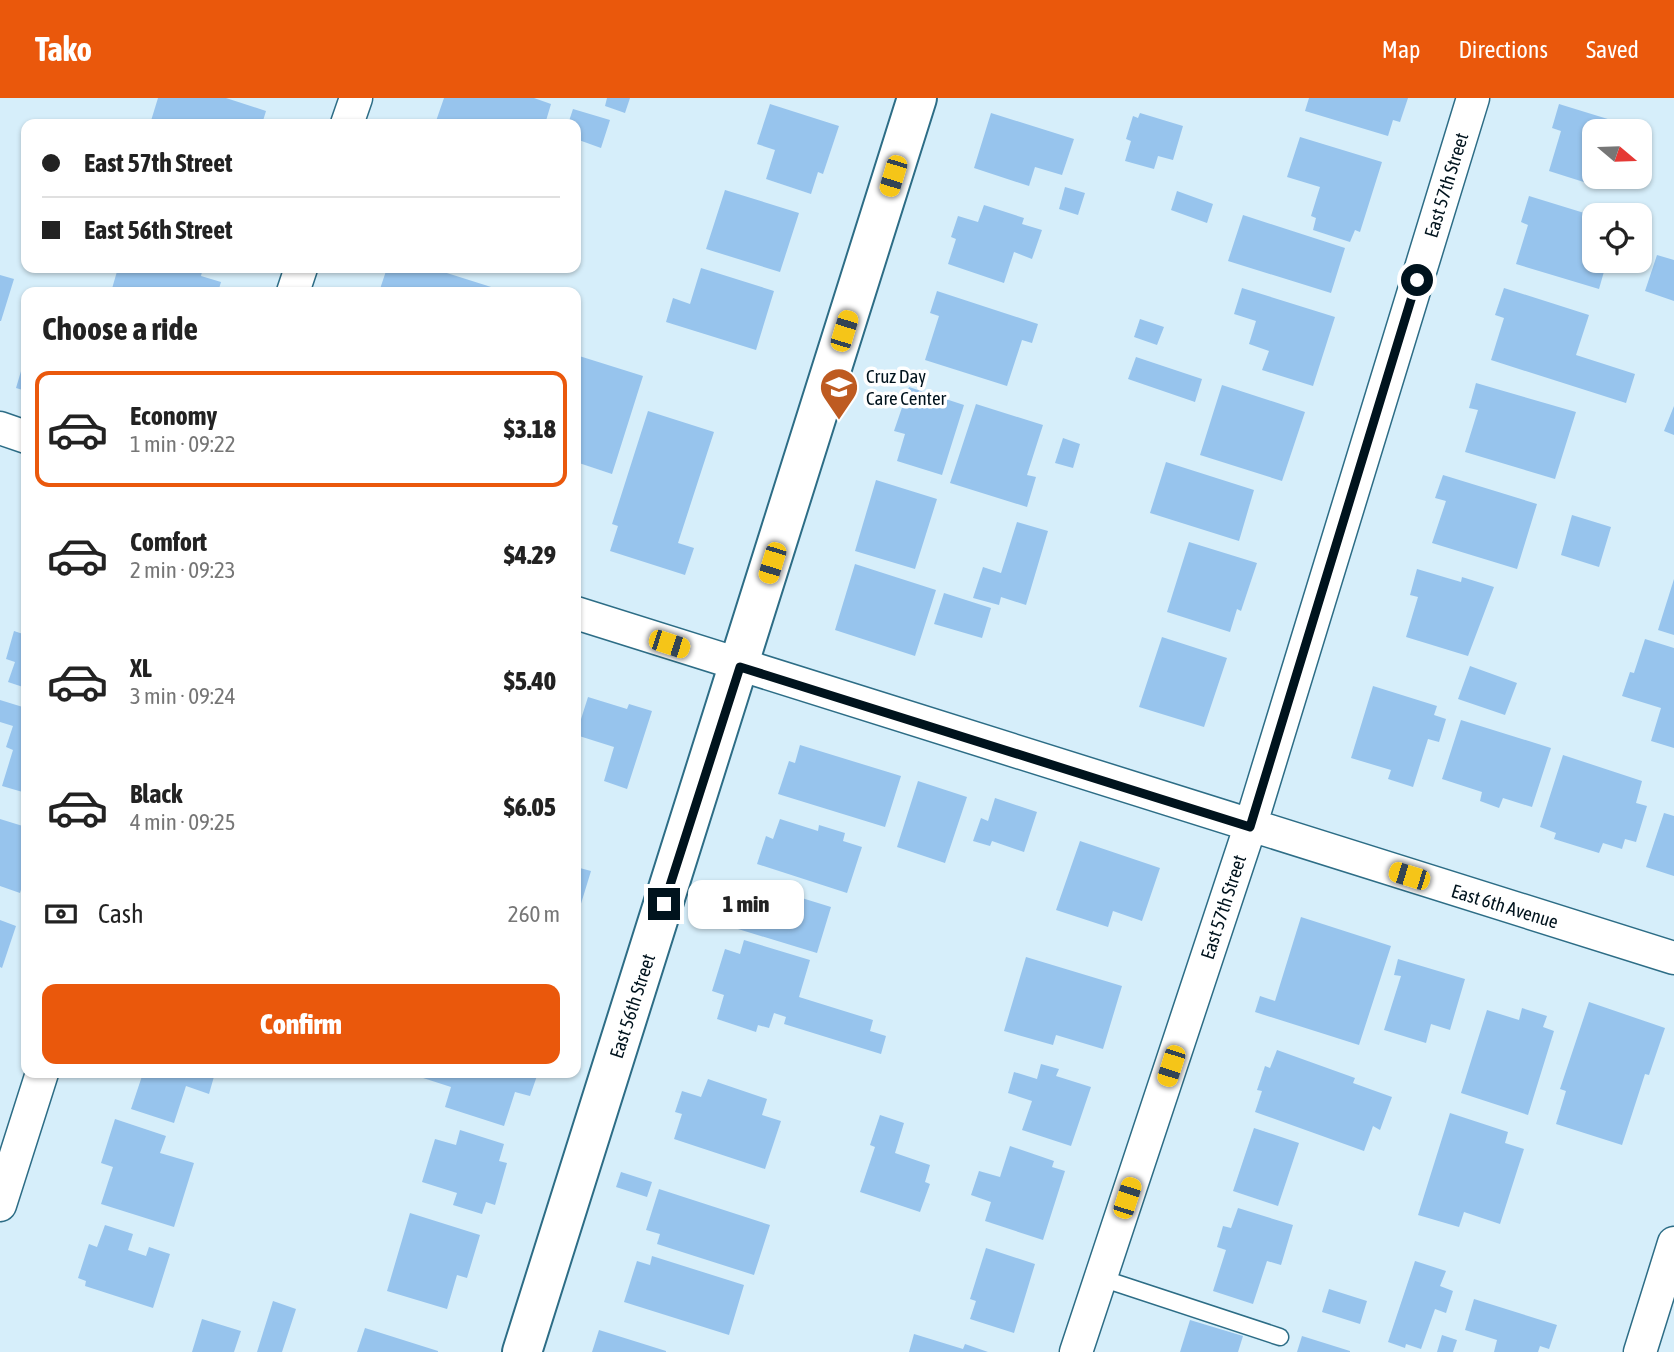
<!DOCTYPE html>
<meta charset="utf-8">
<style>
body{margin:0;font-family:"Asap Condensed",sans-serif;background:#f2f2f2;color:#222;height:100vh;display:flex;flex-direction:column;font-size:26px;white-space:nowrap}
*{box-sizing:border-box;margin:0}
p{font-size:23px;color:#767676}
.icon{flex:none;width:38px;height:38px;fill:none;stroke:currentColor;stroke-width:2;stroke-linecap:round;stroke-linejoin:round}
.map{position:relative;flex:1;overflow:hidden}
.drawer{position:absolute;left:21px;top:189px;width:560px;height:791px;display:flex;flex-direction:column;background:#fff;border-radius:14px;box-shadow:0 2px 5px #0004}
.drawer>*{flex:none}
.hud{position:absolute;left:21px;top:21px;width:560px;height:154px;border-radius:14px;box-shadow:0 2px 5px #0004;display:grid;align-content:center;height:154px;padding:0 21px;background:#fff}
.needle{width:46px;rotate:109deg}
.controls{position:absolute;left:1582px;top:21px;display:grid;gap:14px}
.controls a{display:grid;place-items:center;width:70px;height:70px;border-radius:14px;background:#fff;box-shadow:0 2px 5px #0004;font-size:35px}
.end{position:absolute;width:32px;height:32px;margin:-16px;border:9px solid #00131d;background:#fff;box-shadow:0 0 0 4px #fff}
.from{border-radius:50%}
.bubble{position:absolute;height:49px;border-radius:14px;background:#fff;box-shadow:0 2px 5px #0004;font-size:23px;font-weight:800;line-height:49px;text-align:center}
.car{position:absolute;width:21px;height:42px;margin:-21px -10px;border-radius:9px;box-shadow:0 0 5px 2px #0007;background:linear-gradient(#f5c518 24%,#345 0 40%,#f5c518 0 76%,#345 0 86%,#f5c518 0)}
.hud b{display:flex;align-items:center;gap:24px;height:66px;font-size:26px}
.hud b+b{border-top:2px solid #e0e0e0}
.hud i{width:18px;height:18px;background:#222}
ul{padding:0;list-style:none}
li{display:flex;align-items:center;gap:21px;height:116px;margin:0 14px 10px;padding:0 7px;border:4px solid transparent;border-radius:14px}
li div{flex:1}
li b{display:block;font-size:26px}
li em{font-style:normal;font-weight:800}
li.active{border-color:#ea580c}
li>.icon{width:63px;height:63px;stroke-width:1.5}
h2{padding:0 21px;font-size:32px;line-height:84px}
.pay{display:flex;align-items:center;gap:18px;height:77px;padding:0 21px;font-size:26px}
.pay p{margin-inline-start:auto}
.button{display:flex;gap:14px;margin-top:auto;padding:14px 21px}
.button a{flex:1;height:80px;border-radius:14px;background:#ea580c;color:#fff;font-size:28px;font-weight:800;line-height:80px;text-align:center}
header{display:flex;align-items:center;gap:42px;box-sizing:border-box;height:98px;padding:0 35px;background:#ea580c;color:#fff}
header strong{font-size:33px}
nav{display:flex;gap:38px;margin-inline-start:auto;font-size:24px}
.map>svg:first-child{display:block}
.building{fill:#97c4ed}
.lines{fill:none;stroke-linecap:round;stroke-linejoin:round}
.service-casing{stroke:#2d6d86;stroke-width:19}
.minor-casing{stroke:#2d6d86;stroke-width:35}
.tertiary-casing{stroke:#2d6d86;stroke-width:42}
.service{stroke:#fff;stroke-width:16}
.minor{stroke:#fff;stroke-width:32}
.tertiary{stroke:#fff;stroke-width:38}
.route{stroke:#00131d;stroke-width:9}
.labels{text-anchor:middle;stroke-width:7;stroke-linejoin:round;paint-order:stroke}
.street-label{font-size:19px;fill:#00131d;stroke:#fff}
.poi-label{font-size:19px;fill:#00131d;stroke:#fff;text-anchor:start}
</style>
<header>
<strong>Tako</strong>
<nav><a>Map</a><a>Directions</a><a>Saved</a></nav>
</header>
<div class="map">
<svg width="1674" height="1254" viewBox="0 0 1674 1254">
<rect width="100%" height="100%" fill="#d6eefa"/>
<path class="building" d="M158 0H226L266 13 262 26H150Z
M444 0H534L551 6 545 26H435Z
M607 0H630L625 15 605 8Z
M1309 0H1408L1400 24 1393 22 1388 38 1305 13Z
M770 6 839 28 823 76 818 74 811 96 766 81 775 52 757 46Z
M1559 6 1650 34 1640 64V33H1594V72L1590 86 1549 73 1561 33 1552 30Z
M573 11 610 22 601 50 576 41V26H568Z
M991 15 1074 41 1062 77 1035 69 1029 88 974 70Z
M1140 15 1183 28 1173 62 1158 58 1154 71 1125 63 1131 43 1126 41 1133 18 1138 20Z
M1300 39 1382 64 1360 134 1355 132 1350 144 1313 132 1316 120 1311 118 1320 89 1287 79Z
M1065 89 1085 95 1078 117 1059 111Z
M725 92 799 115 780 174 706 151Z
M1177 93 1213 106 1207 125 1171 112Z
M1529 98 1594 118V163H1607L1599 191 1516 166 1528 127 1521 124Z
M984 107 1024 120 1022 126 1042 132 1032 161 1014 154 1004 185 948 166 956 141 951 139 958 118 978 124Z
M1243 117 1345 150 1331 195 1228 163Z
M1657 157 1674 162V203L1645 193Z
M118 170H203L201 178 221 184 218 194H111Z
M387 170H431L507 194H379Z
M701 170 774 193 756 252 666 224 673 200 690 206Z
M0 177 14 181 1 223H0Z
M1242 190 1335 219 1313 288 1262 272 1269 253 1249 246 1256 223 1234 216Z
M1504 190 1589 217 1576 257 1635 276 1626 305 1491 262 1504 220 1495 217Z
M937 193 1038 226 1032 245 1022 242 1007 288 925 262 939 218 930 215Z
M1140 221 1164 229 1157 247 1134 239Z
M576 257 643 278 612 376 576 364Z
M1136 259 1202 281 1195 304 1128 281Z
M24 263 26 264V293L16 290Z
M1476 285 1576 314 1555 381 1465 354 1478 312 1469 310Z
M1222 287 1305 314 1282 383 1200 357Z
M909 289 964 307 942 377 897 363 905 336 894 333Z
M976 306 1043 327 1027 377 1036 379 1027 409 950 385Z
M1674 308V337L1664 333Z
M648 313 714 334 678 445 694 450 685 477 610 453 618 428 612 426Z
M1063 340 1080 346 1073 370 1055 365Z
M1166 364 1254 392 1239 443 1150 415Z
M1443 377 1537 406 1517 471 1432 445 1446 403 1435 400Z
M876 382 937 401 915 471 855 453Z
M1572 417 1611 429 1599 469 1561 457Z
M1017 424 1048 433 1026 507 1001 499 999 507 973 500 983 469 1001 475Z
M1189 444 1257 465 1241 513 1237 511 1230 534 1167 514Z
M855 466 936 492 915 558 835 532Z
M1417 471 1461 484 1462 479 1494 489 1468 558 1406 539 1418 499 1410 497Z
M1674 481V537L1658 532Z
M944 495 991 510 982 540 934 526Z
M26 527V590L8 584 15 564 6 561 14 533 23 536Z
M1162 539 1227 560 1204 629 1139 609Z
M1645 541 1674 550V650L1651 643 1661 610 1622 598 1630 574 1634 575Z
M1470 568 1517 585 1505 617 1458 601Z
M1373 588 1437 608 1434 617 1446 621 1439 644 1428 641 1413 689 1388 681 1391 672 1351 660Z
M588 599 627 611 629 606 652 613 627 691 604 683 614 649 576 637Z
M0 602 26 610V695L2 688 13 652 6 649 13 628 0 624Z
M1461 622 1551 650 1532 709 1503 700 1499 710 1480 703 1482 694 1442 681Z
M800 647 901 678 885 729 778 696 789 663 795 665Z
M1563 657 1642 683 1636 705 1647 708 1636 744 1625 741 1622 751 1603 745 1599 755 1554 741 1556 735 1540 729Z
M918 683 967 699 945 765 897 749Z
M995 700 1037 714 1024 754 992 743 990 748 973 743 981 720 988 723Z
M1664 715 1674 718V778L1646 769Z
M0 721 26 729V775L20 795 0 788Z
M780 721 818 733 819 727 845 735 843 743 862 749 847 795 757 766 766 738 773 741Z
M1080 743 1160 770 1142 823 1113 813 1108 829 1056 812Z
M576 769 591 773 580 809 576 807Z
M753 785 831 809 817 855 738 831Z
M1301 819 1391 848 1359 947 1255 914 1260 898 1275 903Z
M0 822 16 828 2 870 0 869Z
M744 842 810 862 799 899 873 922 870 933 886 938 881 956 784 926 786 919 774 915 769 930 758 927 756 934 717 921 724 897 712 893 725 851 740 856Z
M1026 859 1122 888 1103 951 1056 937 1053 947 1004 933Z
M1398 861 1465 881 1450 932 1431 926 1426 945 1384 932 1401 878 1394 877Z
M1589 904 1665 930 1649 977 1645 976 1622 1047 1556 1026 1566 993 1560 991Z
M1522 910 1547 918 1543 929 1554 933 1528 1017 1461 995 1487 912 1519 922Z
M1277 952 1355 980 1353 985 1392 999 1380 1032 1373 1028 1364 1053 1255 1014 1262 993 1257 992 1265 968 1270 970Z
M1041 966 1059 971 1056 978 1091 989 1071 1048 1022 1032 1032 1003 1008 995 1014 974 1037 981Z
M143 975H215L209 996 186 988 174 1025 131 1011Z
M421 975H538L530 998 515 994 504 1028 445 1009 451 989 420 979Z
M708 981 767 1001 762 1017 781 1023 765 1071 674 1041 682 1016 675 1014 682 993 701 999Z
M1450 1015 1508 1034 1505 1045 1524 1051 1500 1126 1464 1114 1459 1129 1418 1117Z
M880 1017 904 1025 895 1055 930 1067 925 1084 930 1086 920 1114 860 1094 875 1049 870 1047Z
M115 1021 166 1038 160 1055 194 1065 174 1129 101 1106 113 1069 101 1065Z
M1254 1030 1299 1045 1278 1108 1233 1093Z
M460 1032 504 1046 499 1063 507 1065 495 1107 486 1104 482 1116 453 1107 457 1095 422 1084 435 1041 456 1047Z
M1010 1048 1054 1063 1052 1069 1065 1073 1043 1142 985 1123 991 1104 971 1097 979 1073 1000 1079Z
M621 1074 652 1084 647 1099 616 1089Z
M659 1091 770 1127 754 1177 657 1146 660 1136 646 1132Z
M1238 1110 1293 1127 1281 1167 1267 1163 1253 1206 1213 1193 1226 1152 1217 1149 1223 1128 1231 1130Z
M410 1115 480 1137 467 1180 457 1177 447 1211 387 1193Z
M105 1127 133 1136 128 1152 146 1158 149 1149 170 1156 153 1210 85 1188 86 1183 78 1180 89 1146 97 1149Z
M986 1150 1035 1166 1014 1235 970 1221 976 1203 970 1201Z
M652 1158 744 1187 729 1237 624 1204 637 1163 650 1167Z
M1415 1163 1446 1173 1440 1188 1453 1193 1446 1215 1435 1211 1421 1251 1406 1246 1405 1250 1388 1244Z
M1329 1191 1367 1203 1360 1226 1322 1214Z
M1474 1201 1557 1227 1549 1251 1540 1248 1538 1254H1494L1497 1242 1465 1232Z
M273 1203 296 1211 282 1254H257Z
M202 1221 241 1233 234 1254H192Z
M1190 1222 1243 1238 1238 1254H1180Z
M365 1230 438 1253V1254H357Z
M599 1232 666 1253V1254H592Z
M914 1236 963 1251 965 1246 988 1254H909Z
M1442 1237 1457 1242 1453 1254H1437Z
M1302 1238 1350 1253V1254H1297Z"/>
<g class="lines">
<g class="service-casing">
<path id="service" d="M1101 1180 1280 1239"/>
</g>
<g class="minor-casing">
<path id="minor" d="M347 26 356 0
M293 194 301 170
M0 330 26 339
M576 515 1674 860
M0 1107 42 975
M1076 1254 1250 729 1473 0
M1640 1254 1674 1145"/>
</g>
<g class="tertiary-casing">
<path id="tertiary" d="M522 1254 917 0"/>
</g>
<use href="#service" class="service"/>
<use href="#minor" class="minor"/>
<use href="#tertiary" class="tertiary"/>
</g>
<g class="lines">
<path class="route" d="M664 806 740 569 1250 729 1417 182"/>
</g>
<defs>
<g id="school-pin" transform="scale(2.0125)"><path d="M0 17L-7.5 6A9.5 9.5 0 1 1 7.5 6Z" fill="#be5b21" stroke="#fff"/><path d="M0-5L7-2L0 1L-7-2ZM-4 1L0 2.5L4 1V4Q0 6-4 4Z" fill="#fff"/></g>
</defs>
<g fill-rule="evenodd">
<use href="#school-pin" x="839" y="289"/>
</g>
<g class="labels">
<g class="street-label">
<text transform="translate(1446 87) rotate(-73)" y="7">East 57th Street</text>
<text transform="translate(1505 808) rotate(17)" y="7">East 6th Avenue</text>
<text transform="translate(1223 809) rotate(-72)" y="7">East 57th Street</text>
<text transform="translate(632 908) rotate(-72)" y="7">East 56th Street</text>
</g>
<g class="poi-label">
<text x="866" y="285">Cruz Day<tspan x="866" dy="22">Care Center</tspan></text>
</g>
</g>
</svg>
<div class="controls">
<a><svg class="needle" viewBox="-14 -14 28 28"><path d="M0-13l5 13h-10z" fill="#e53935"/><path d="M0 13l5-13h-10z" fill="#767676"/></svg></a>
<a><svg class="icon" aria-label="locate" viewBox="0 0 24 24"><circle cx="12" cy="12" r="6"/><path d="M12 2v4M12 18v4M2 12h4M18 12h4"/></svg></a>
</div>
<i class="end from" style="left:1417px;top:182px"></i>
<i class="end" style="left:664px;top:806px"></i>
<div class="bubble" style="left:688px;top:782px;width:116px">1 min</div>
<i class="car" style="left:893px;top:78px;rotate:197deg"></i>
<i class="car" style="left:844px;top:233px;rotate:17deg"></i>
<i class="car" style="left:772px;top:465px;rotate:197deg"></i>
<i class="car" style="left:669px;top:546px;rotate:108deg"></i>
<i class="car" style="left:1409px;top:778px;rotate:287deg"></i>
<i class="car" style="left:1171px;top:968px;rotate:198deg"></i>
<i class="car" style="left:1127px;top:1100px;rotate:18deg"></i>
<div class="hud">
<b><i class="from"></i>East 57th Street</b>
<b><i></i>East 56th Street</b>
</div>
<section class="drawer">
<h2>Choose a ride</h2>
<ul>
<li class="active"><svg class="icon" aria-label="car" viewBox="0 0 24 24"><path d="M5 17H2v-5l4-1 3-4h7l3 4 3 1v5h-3M9 17h6M6 11h13"/><circle cx="7" cy="17" r="2"/><circle cx="17" cy="17" r="2"/></svg><div><b>Economy</b><p>1 min · 09:22</p></div><em>$3.18</em></li>
<li><svg class="icon" aria-label="car" viewBox="0 0 24 24"><path d="M5 17H2v-5l4-1 3-4h7l3 4 3 1v5h-3M9 17h6M6 11h13"/><circle cx="7" cy="17" r="2"/><circle cx="17" cy="17" r="2"/></svg><div><b>Comfort</b><p>2 min · 09:23</p></div><em>$4.29</em></li>
<li><svg class="icon" aria-label="car" viewBox="0 0 24 24"><path d="M5 17H2v-5l4-1 3-4h7l3 4 3 1v5h-3M9 17h6M6 11h13"/><circle cx="7" cy="17" r="2"/><circle cx="17" cy="17" r="2"/></svg><div><b>XL</b><p>3 min · 09:24</p></div><em>$5.40</em></li>
<li><svg class="icon" aria-label="car" viewBox="0 0 24 24"><path d="M5 17H2v-5l4-1 3-4h7l3 4 3 1v5h-3M9 17h6M6 11h13"/><circle cx="7" cy="17" r="2"/><circle cx="17" cy="17" r="2"/></svg><div><b>Black</b><p>4 min · 09:25</p></div><em>$6.05</em></li>
</ul>
<div class="pay"><svg class="icon" aria-label="cash" viewBox="0 0 24 24"><path d="M3 7h18v10H3z"/><circle cx="12" cy="12" r="2"/></svg>Cash<p>260 m</p></div>
<div class="button"><a>Confirm</a></div>
</section>
</div>
